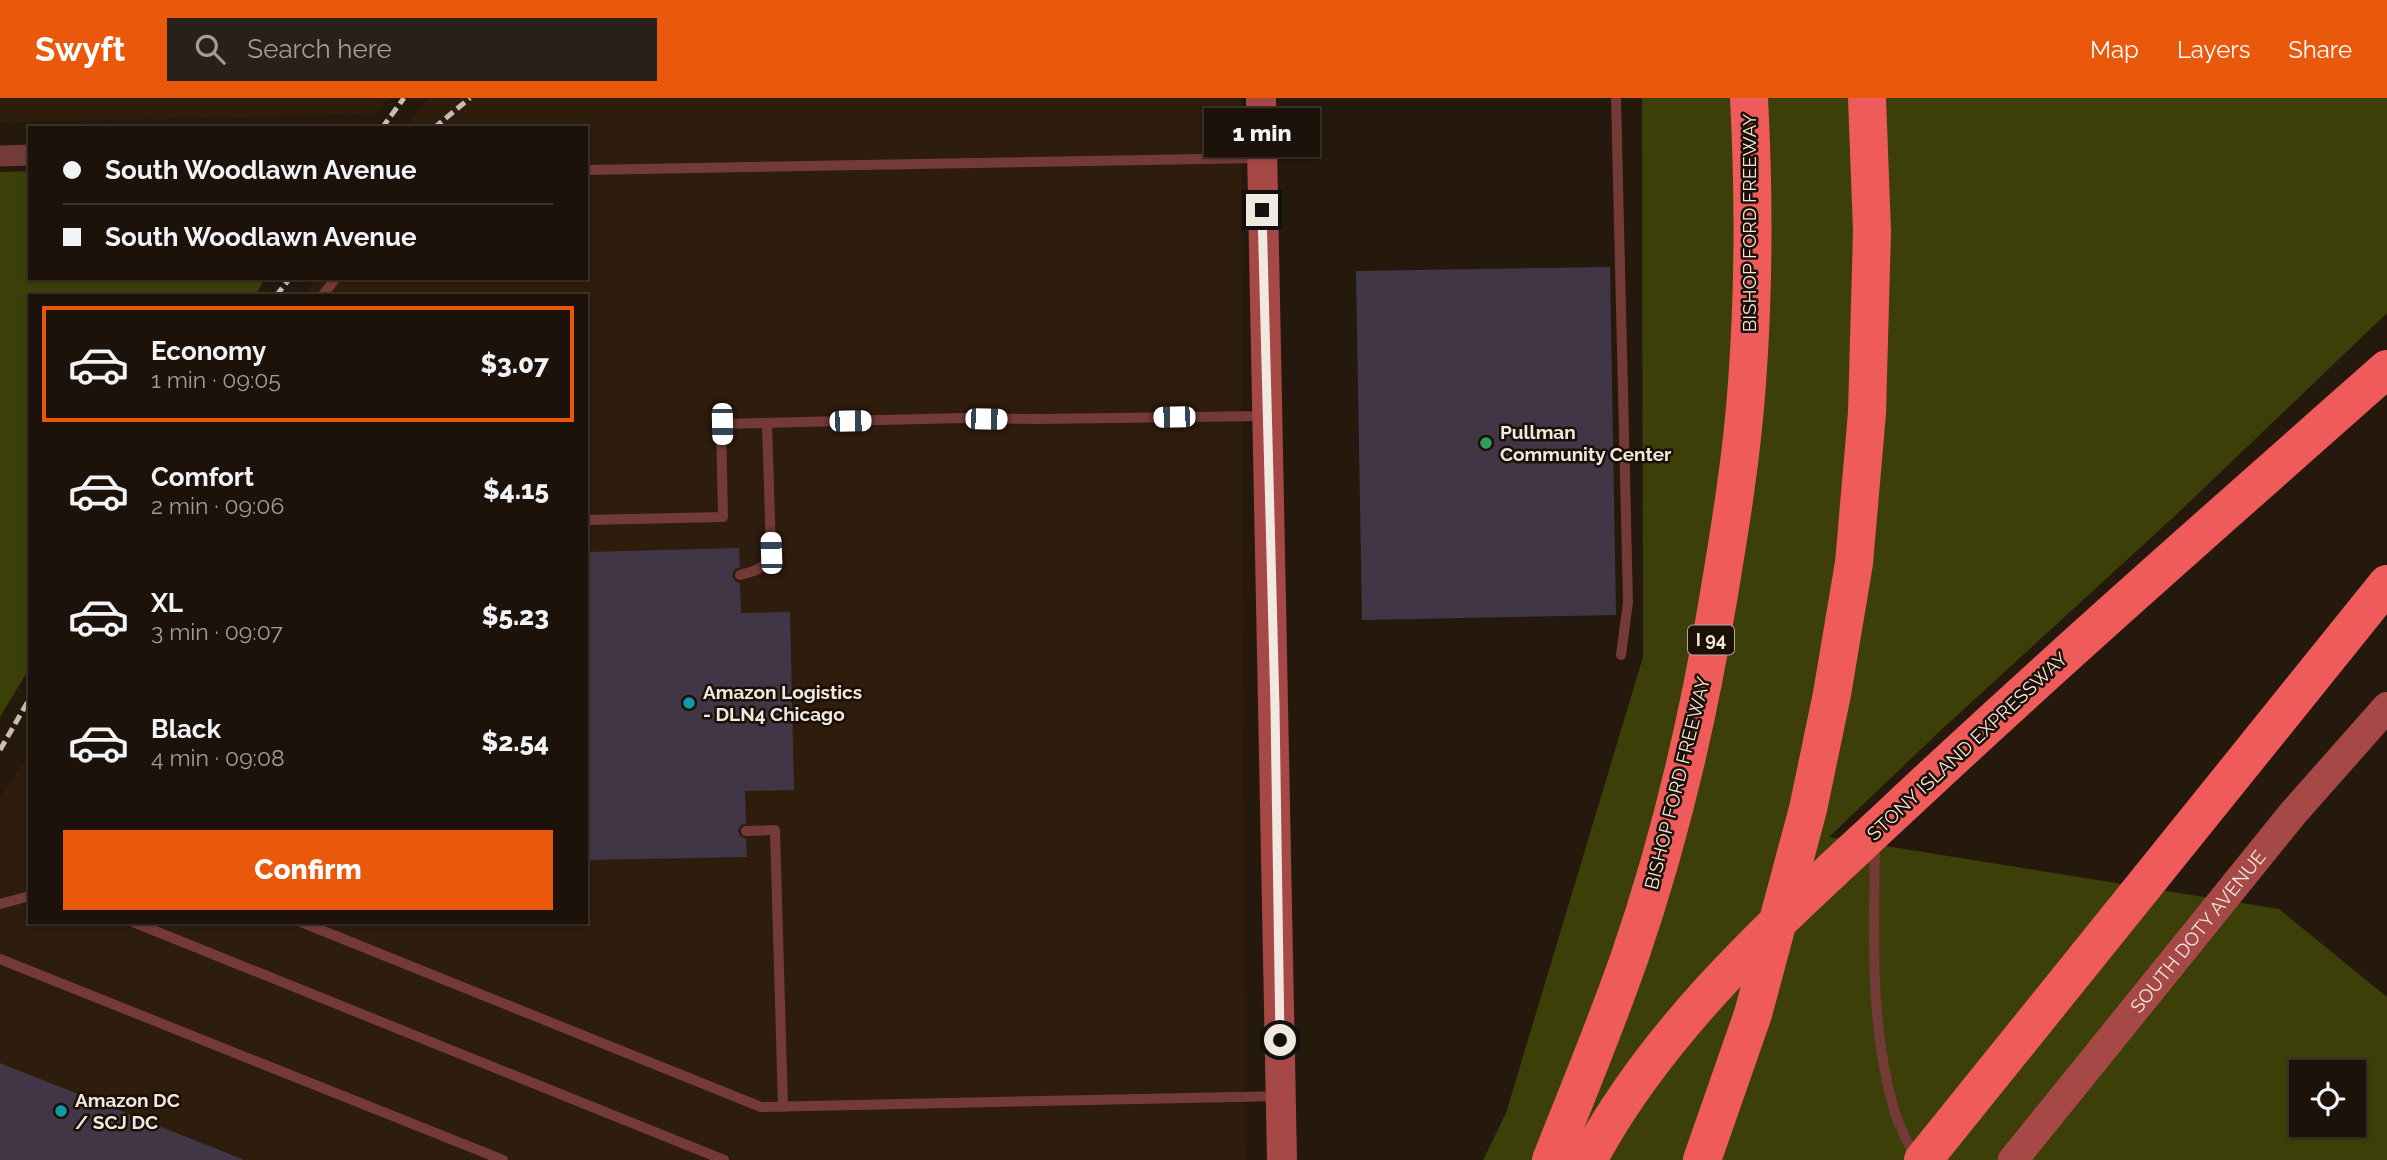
<!DOCTYPE html>
<meta charset="utf-8">
<style>
body{margin:0;font-family:Raleway,sans-serif;background:#292017;color:#f1f3f6;height:100vh;display:flex;flex-direction:column;font-size:26px;white-space:nowrap}
*{box-sizing:border-box;margin:0}
p{font-size:23px;color:#a09e9c}
.icon{flex:none;width:38px;height:38px;fill:none;stroke:currentColor;stroke-width:2;stroke-linecap:round;stroke-linejoin:round}
.map{position:relative;flex:1;overflow:hidden}
.details{position:absolute;left:28px;top:196px;width:560px;height:630px;display:flex;flex-direction:column;background:#1c1209;border-radius:0px;box-shadow:0 2px 5px #0004,0 0 0 2px #3a322a}
.details>*{flex:none}
.hud{position:absolute;left:28px;top:28px;width:560px;height:154px;border-radius:0px;box-shadow:0 2px 5px #0004,0 0 0 2px #3a322a;display:grid;align-content:center;height:154px;padding:0 35px;background:#1c1209}
.buttons{position:absolute;left:2289px;top:962px;display:grid;gap:14px}
.buttons a{display:grid;place-items:center;width:77px;height:77px;border-radius:0px;background:#1c1209;box-shadow:0 2px 5px #0004,0 0 0 2px #3a322a;font-size:35px}
.end{position:absolute;width:32px;height:32px;margin:-16px;border:9px solid #f1e8e0;background:#111;box-shadow:0 0 0 4px #111}
.from{border-radius:50%}
.bubble{position:absolute;height:49px;border-radius:0px;background:#1c1209;box-shadow:0 2px 5px #0004,0 0 0 2px #3a322a;font-size:23px;font-weight:800;line-height:49px;text-align:center}
.car{position:absolute;width:21px;height:42px;margin:-21px -10px;border-radius:9px;box-shadow:0 0 5px 2px #0007;background:linear-gradient(#fff 24%,#345 0 40%,#fff 0 76%,#345 0 86%,#fff 0)}
.hud b{display:flex;align-items:center;gap:24px;height:66px;font-size:26px}
.hud b+b{border-top:2px solid #3a322a}
.hud i{width:18px;height:18px;background:#f1f3f6}
ul{padding:12px 0 0;list-style:none}
li{display:flex;align-items:center;gap:21px;height:116px;margin:0 14px 10px;padding:0 21px;border:4px solid transparent;border-radius:0px}
li div{flex:1}
li b{display:block;font-size:26px}
li em{font-style:normal;font-weight:800}
li.on{border-color:#ea580c}
li>.icon{width:63px;height:63px;stroke-width:1.5}
.cta{display:flex;gap:14px;margin-top:auto;padding:14px 35px}
.cta a{flex:1;height:80px;border-radius:0px;background:#ea580c;color:#fff;font-size:28px;font-weight:800;line-height:80px;text-align:center}
header{display:flex;align-items:center;gap:42px;box-sizing:border-box;height:98px;padding:0 35px;background:#ea580c;color:#fff}
header strong{font-size:33px}
nav{display:flex;gap:38px;margin-inline-start:auto;font-size:24px}
.search{width:490px;height:63px;background:#292017;display:flex;align-items:center;gap:18px;box-sizing:border-box;padding:0 24px;border-radius:0px;color:#a09e9c;font-size:26px}
.map>svg:first-child{display:block}
.built{fill:#2e1c0c}
.green{fill:#3d3f09;fill-rule:evenodd}
.building{fill:#403646}
.lines{fill:none;stroke-linecap:round;stroke-linejoin:round}
.lane{stroke:#743a38;stroke-width:10}
.street{stroke:#743a38;stroke-width:21}
.secondary{stroke:#a64846;stroke-width:30}
.highway{stroke:#ef5b5b;stroke-width:38}
.rail{stroke:#c7bdb4;stroke-width:5;stroke-dasharray:10 5;stroke-linecap:butt}
.route{stroke:#f1e8e0;stroke-width:9}
.leisure-dot{fill:#2e9e5b;stroke:#1c0f05;stroke-width:2.5}
.culture-dot{fill:#0f9aa8;stroke:#1c0f05;stroke-width:2.5}
.labels{text-anchor:middle;stroke-width:5;stroke-linejoin:round;paint-order:stroke}
.shield{fill:#1c0f05;stroke:#b1a79e;stroke-width:2}
.shield-label{font-size:18px;font-weight:bold;fill:#f1e8e0}
.street-label{font-size:19px;fill:#f1e8e0;stroke:#1c0f05}
.poi-label{font-size:19px;font-weight:bold;fill:#f1e8e0;stroke:#1c0f05;text-anchor:start}
</style>
<header>
<strong>Swyft</strong>
<div class="search"><svg class="icon" aria-label="search" viewBox="0 0 24 24"><circle cx="10" cy="10" r="6"/><path d="M15 15l6 6"/></svg>Search here</div>
<nav><a>Map</a><a>Layers</a><a>Share</a></nav>
</header>
<div class="map">
<svg width="2387" height="1062" viewBox="0 0 2387 1062">
<rect width="100%" height="100%" fill="#25180c"/>
<path class="built" d="M0 0H388L376 16 0 25Z
M428 0H1241L1245 1062H0V700L30 654V824H586V198H305L316 180H586V30H405Z"/>
<path class="green" d="M1642 0H2387V215L2178 415 1940 633 1829 739 2279 811 2387 899V1062H1483L1506 1015 1643 559ZM2301 975H2354V1027H2301Z
M30 73V180H265L255 198H30V569L0 619V74Z"/>
<path class="building" d="M1610 169 1616 517 1362 522 1356 173Z
M739 450 740 469 734 472 732 478 735 483 740 485 741 515 790 514 794 692 745 693 746 725 741 727 738 733 740 738 746 741 747 759 586 762V454Z
M0 965 242 1061V1062H0Z"/>
<g class="lines">
<path class="lane" d="M1616 0 1628 504 1621 557
M586 72 1261 60
M322 198 336 180
M586 422 723 419 721 326 961 320 1037 321 1266 318
M740 477C754 473 766 471 771 455L767 325
M746 733 775 732 783 1009
M1875 746C1874 836 1869 928 1895 1015 1900 1030 1908 1045 1915 1059
M0 806 30 798
M133 824 724 1062
M301 824 761 1009 1278 998
M0 861 503 1062"/>
<path class="street" d="M0 58 30 57"/>
<g class="secondary">
<path d="M1261 0 1282 1062"/>
<path id="s1" d="M2013 1062 2294 714 2387 609"/>
</g>
<path class="highway" d="M1551 1062C1578 994 1606 927 1630 858 1670 742 1698 622 1718 502 1730 430 1742 358 1747 285 1754 190 1754 95 1749 0
M1588 1062C1663 922 1784 818 1898 711 2058 561 2223 416 2387 271
M1702 1062 1753 916 1808 711 1832 596 1854 465 1867 315 1872 133 1867 0
M1923 1062 2387 486"/>
<path class="rail" d="M382 30 404 0
M434 30 470 0
M276 198 290 180
M0 652 30 600"/>
</g>
<g class="lines">
<path class="route" d="M1262 112 1275 610 1280 942"/>
</g>
<circle class="leisure-dot" cx="1486" cy="345" r="7"/>
<g class="culture-dot">
<circle cx="689" cy="605" r="7"/>
<circle cx="61" cy="1013" r="7"/>
</g>
<g class="labels">
<rect class="shield" x="1688" y="527.5" width="46" height="29" rx="5"/>
<g class="shield-label">
<text x="1711" y="548">I 94</text>
</g>
<g class="street-label">
<text transform="translate(1749 125) rotate(-90)" y="7">BISHOP FORD FREEWAY</text>
<text transform="translate(1967 648) rotate(-43)" y="7">STONY ISLAND EXPRESSWAY</text>
<text transform="translate(1677 685) rotate(-76)" y="7">BISHOP FORD FREEWAY</text>
<text dy="7" stroke="none"><textPath href="#s1" startOffset="294">SOUTH DOTY AVENUE</textPath></text>
</g>
<g class="poi-label">
<text x="1500" y="341">Pullman<tspan x="1500" dy="22">Community Center</tspan></text>
<text x="703" y="601">Amazon Logistics<tspan x="703" dy="22">- DLN4 Chicago</tspan></text>
<text x="75" y="1009">Amazon DC<tspan x="75" dy="22">/ SCJ DC</tspan></text>
</g>
</g>
</svg>
<div class="buttons">
<a><svg class="icon" aria-label="locate" viewBox="0 0 24 24"><circle cx="12" cy="12" r="6"/><path d="M12 2v4M12 18v4M2 12h4M18 12h4"/></svg></a>
</div>
<i class="end from" style="left:1280px;top:942px"></i>
<i class="end" style="left:1262px;top:112px"></i>
<div class="bubble" style="left:1204px;top:10px;width:116px">1 min</div>
<i class="car" style="left:1174px;top:319px;rotate:269deg"></i>
<i class="car" style="left:986px;top:321px;rotate:91deg"></i>
<i class="car" style="left:850px;top:323px;rotate:89deg"></i>
<i class="car" style="left:722px;top:326px;rotate:179deg"></i>
<i class="car" style="left:771px;top:455px;rotate:358deg"></i>
<div class="hud">
<b><i class="from"></i>South Woodlawn Avenue</b>
<b><i></i>South Woodlawn Avenue</b>
</div>
<section class="details">
<ul>
<li class="on"><svg class="icon" aria-label="car" viewBox="0 0 24 24"><path d="M5 17H2v-5l4-1 3-4h7l3 4 3 1v5h-3M9 17h6M6 11h13"/><circle cx="7" cy="17" r="2"/><circle cx="17" cy="17" r="2"/></svg><div><b>Economy</b><p>1 min · 09:05</p></div><em>$3.07</em></li>
<li><svg class="icon" aria-label="car" viewBox="0 0 24 24"><path d="M5 17H2v-5l4-1 3-4h7l3 4 3 1v5h-3M9 17h6M6 11h13"/><circle cx="7" cy="17" r="2"/><circle cx="17" cy="17" r="2"/></svg><div><b>Comfort</b><p>2 min · 09:06</p></div><em>$4.15</em></li>
<li><svg class="icon" aria-label="car" viewBox="0 0 24 24"><path d="M5 17H2v-5l4-1 3-4h7l3 4 3 1v5h-3M9 17h6M6 11h13"/><circle cx="7" cy="17" r="2"/><circle cx="17" cy="17" r="2"/></svg><div><b>XL</b><p>3 min · 09:07</p></div><em>$5.23</em></li>
<li><svg class="icon" aria-label="car" viewBox="0 0 24 24"><path d="M5 17H2v-5l4-1 3-4h7l3 4 3 1v5h-3M9 17h6M6 11h13"/><circle cx="7" cy="17" r="2"/><circle cx="17" cy="17" r="2"/></svg><div><b>Black</b><p>4 min · 09:08</p></div><em>$2.54</em></li>
</ul>
<div class="cta"><a>Confirm</a></div>
</section>
</div>
